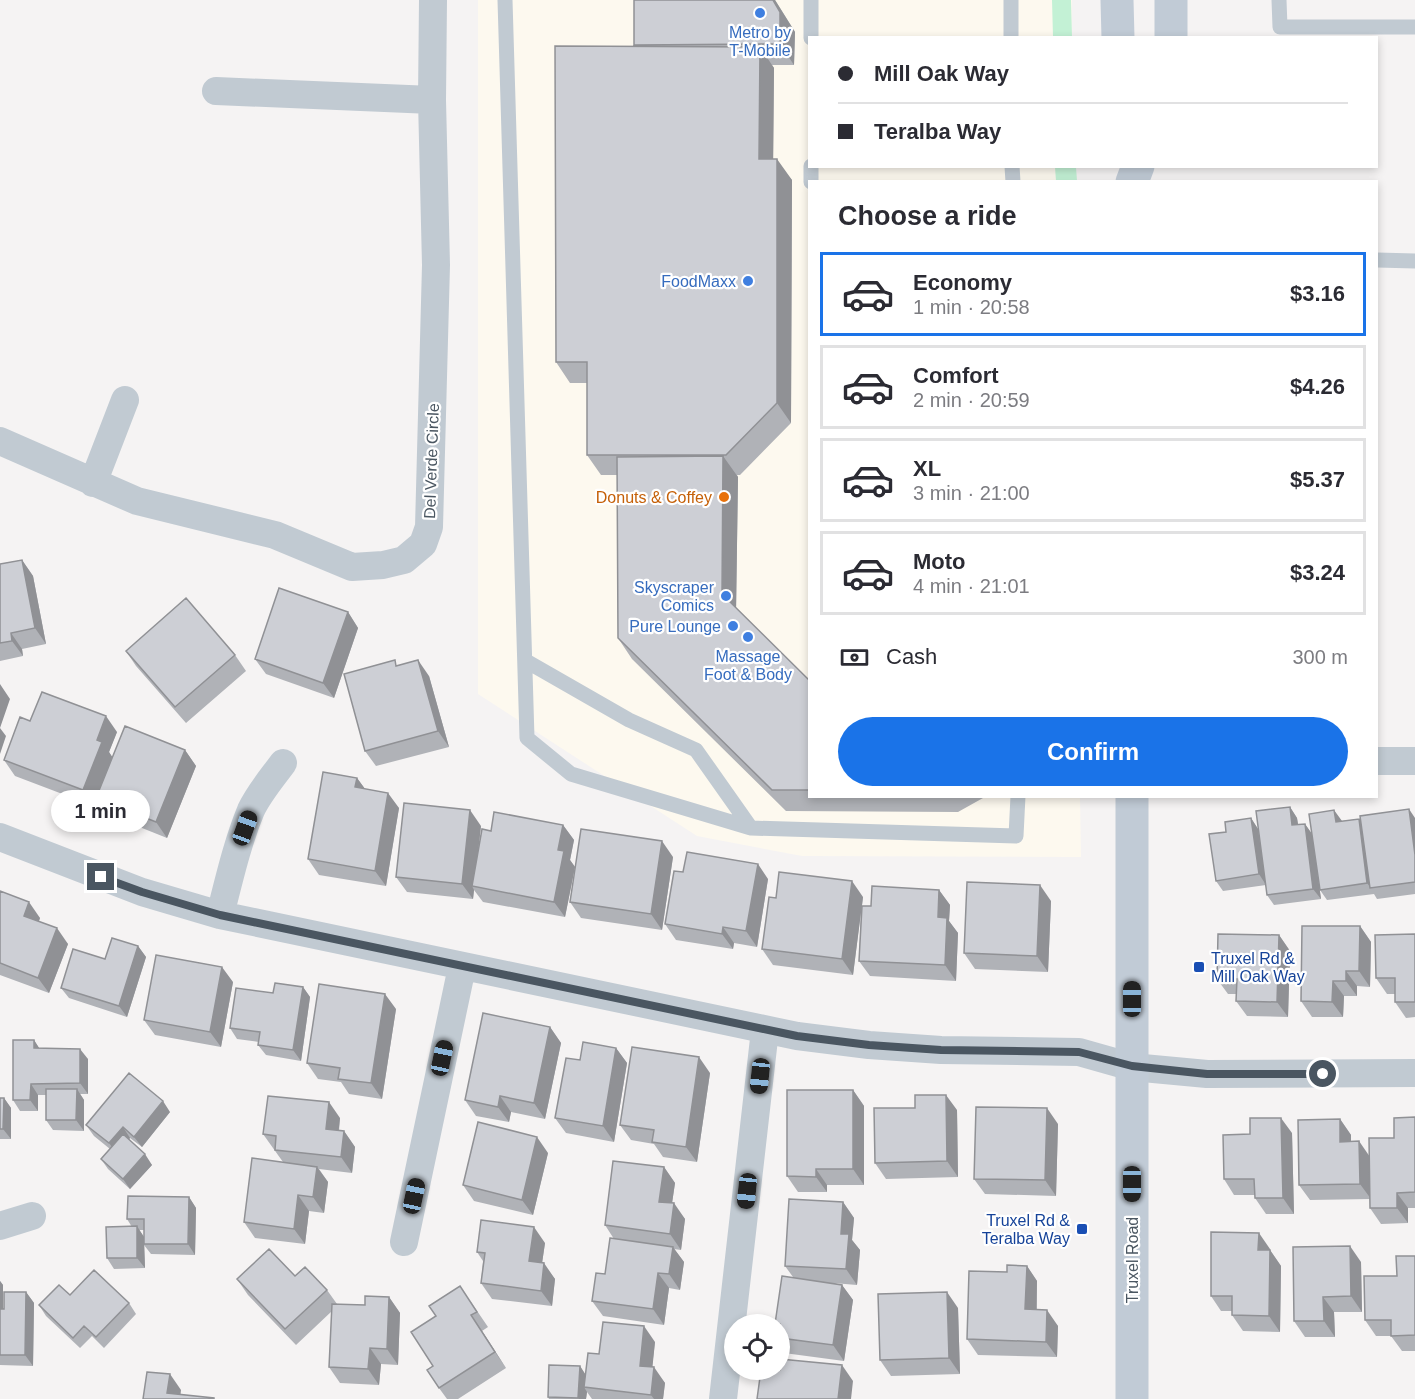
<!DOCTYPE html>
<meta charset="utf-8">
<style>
body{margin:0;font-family:Arial,sans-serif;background:#f2f2f3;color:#2b2b33;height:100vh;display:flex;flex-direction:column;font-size:22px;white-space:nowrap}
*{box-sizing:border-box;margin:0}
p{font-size:20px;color:#7c7c81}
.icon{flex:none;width:33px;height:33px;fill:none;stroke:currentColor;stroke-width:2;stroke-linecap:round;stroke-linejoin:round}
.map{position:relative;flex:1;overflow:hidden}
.drawer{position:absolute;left:808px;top:180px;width:570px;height:618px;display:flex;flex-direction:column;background:#fff;border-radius:0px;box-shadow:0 3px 9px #0003}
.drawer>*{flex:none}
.banner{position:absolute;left:808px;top:36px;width:570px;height:132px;border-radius:0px;box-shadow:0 3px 9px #0003;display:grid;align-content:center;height:132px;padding:0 30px;background:#fff}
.fabs{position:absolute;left:724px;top:1314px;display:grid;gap:12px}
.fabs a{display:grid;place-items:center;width:66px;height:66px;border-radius:50%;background:#fff;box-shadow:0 3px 9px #0003;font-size:30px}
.end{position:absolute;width:27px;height:27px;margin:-14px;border:8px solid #4a5661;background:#fff;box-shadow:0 0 0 3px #fff}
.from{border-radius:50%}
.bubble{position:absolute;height:42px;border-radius:21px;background:#fff;box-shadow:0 3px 9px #0003;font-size:20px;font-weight:700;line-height:42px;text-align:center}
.car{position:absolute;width:18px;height:36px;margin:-18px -9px;border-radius:8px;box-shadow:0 0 4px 2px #0007;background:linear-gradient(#222 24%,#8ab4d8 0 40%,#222 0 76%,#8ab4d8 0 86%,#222 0)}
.banner b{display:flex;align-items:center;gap:21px;height:57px;font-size:22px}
.banner b+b{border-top:2px solid #e1e1e2}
.banner i{width:15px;height:15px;background:#2b2b33}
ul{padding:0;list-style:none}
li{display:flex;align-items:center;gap:18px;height:84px;margin:0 12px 9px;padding:0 18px;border:3px solid #e1e1e2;border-radius:0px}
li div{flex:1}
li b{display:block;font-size:22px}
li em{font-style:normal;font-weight:700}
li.active{border-color:#1a73e8}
li>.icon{width:54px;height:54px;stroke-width:1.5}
h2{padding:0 30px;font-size:27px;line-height:72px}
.pay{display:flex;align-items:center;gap:15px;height:66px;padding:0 30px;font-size:22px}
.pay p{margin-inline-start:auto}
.action{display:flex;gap:12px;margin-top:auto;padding:12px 30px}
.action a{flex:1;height:69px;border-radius:36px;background:#1a73e8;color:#fff;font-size:24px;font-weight:700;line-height:69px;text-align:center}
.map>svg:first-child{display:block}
.commercial{fill:#fdf9ef}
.green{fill:#c3f1d5}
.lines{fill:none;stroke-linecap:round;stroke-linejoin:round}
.service{stroke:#c1cad2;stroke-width:15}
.minor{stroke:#c1cad2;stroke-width:28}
.secondary{stroke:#c1cbd6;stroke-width:33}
.wall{fill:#b0b2b7;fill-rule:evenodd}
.shaded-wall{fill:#909195}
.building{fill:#cdcfd5;stroke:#909195;stroke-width:1.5}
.route{stroke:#4a5661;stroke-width:8}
.shop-dot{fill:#3f7fe0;stroke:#fff;stroke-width:2}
.food-dot{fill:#e8710a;stroke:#fff;stroke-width:2}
.transit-dot{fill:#1a4fb4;stroke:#fff;stroke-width:2}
.labels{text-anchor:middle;stroke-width:4.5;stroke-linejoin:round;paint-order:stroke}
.shop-label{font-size:16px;fill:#366cbe;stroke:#fff;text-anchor:end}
.street-label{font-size:16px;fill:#4a5661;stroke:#fff}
.food-label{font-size:16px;fill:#c56008;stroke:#fff;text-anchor:end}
.transit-label{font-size:16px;fill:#164399;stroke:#fff;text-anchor:start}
</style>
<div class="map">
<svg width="1415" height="1399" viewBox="0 0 1415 1399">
<rect width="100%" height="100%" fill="#f5f3f3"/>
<path class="commercial" d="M478 0H1072V37L810 38V166L1074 167V181L810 182V796L1080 797 1081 857 802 856 697 836 478 694Z"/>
<path class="green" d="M1052 0H1071L1072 37H1053Z
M1055 167H1076L1077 181H1056Z"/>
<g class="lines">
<path class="service" d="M505 0 527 738 571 774 751 828
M811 0V38
M1011 0V38
M1279 0 1280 27H1415
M1012 166 1013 182
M811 182V166
M1377 260 1415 261
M526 661 629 720 696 750 751 828 1016 836 1018 796"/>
<path class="minor" d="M216 91 432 100
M0 441 137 501 275 535 352 567 383 565 404 560 423 544 429 527 436 265 432 100 433 0
M93 483 125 400
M1377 761H1415
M0 837 142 892 220 915 797 1036 869 1045 941 1050 1079 1052 1132 1067 1207 1074 1415 1073
M220 915C229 880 237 844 251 810 259 793 272 778 283 763
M0 1226 32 1216
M404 1242 462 967
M723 1399 765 1030"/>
<path class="secondary" d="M1117 0 1118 38
M1171 38V0
M1132 182 1138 166
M1132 796V1399"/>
</g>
<path class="wall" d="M634 0H775L795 32 794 65H772L774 68 773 159 792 180 791 423 740 475H737L738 477 736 609 810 681V796H983V798L958 812 786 811 632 659 618 638 617 475H601L587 455V383H570L556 362 635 47 634 45Z
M22 560 33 576 46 644 22 649 23 656 0 661V564Z
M348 612 358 628 334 698 266 674 255 659Z
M126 651 235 655 246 671 186 723 136 666Z
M429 676 449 747 376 766 365 751Z
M30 721 117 732 109 752 112 757 185 750 196 766 167 838 107 814 97 799 94 806 15 776 4 760Z
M357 778 365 789 399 808 386 886 319 875 308 859Z
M1290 807 1297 818 1298 825 1305 824 1312 834 1342 821 1359 819 1361 822 1415 818V894L1377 899 1374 894 1327 900 1320 890 1315 856 1321 899 1274 905 1267 895 1266 885 1223 891 1216 881 1226 832 1251 818 1258 829Z
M563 825 574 840 570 860 575 867 565 917 483 902 474 890 473 899 407 892 396 877 481 826 478 852 491 831Z
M673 857 662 930 581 918 570 902Z
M683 872 768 879 757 947 734 943 733 949 676 940 665 924Z
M939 890 950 905 949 921 958 933 956 981 870 976 859 961 861 911 853 975 773 965 762 949 776 898 863 897 862 906H871Z
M0 891 40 918 39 921 68 944 49 993 0 975Z
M1051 901 1048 972 975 969 964 953Z
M1360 926 1371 942 1370 987 1357 986V996H1344L1343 1017H1312L1301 1001Z
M1415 934V1017L1406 1018 1395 1002V994H1387L1376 978Z
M1279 935 1290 951 1288 1017 1247 1016 1236 1001V994H1228L1217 979Z
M138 946 146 957 127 1017 69 998 61 988 105 959Z
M233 982 221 1047 155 1035 144 1020Z
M303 987 310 997 301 1061 266 1055 258 1045 259 1042 237 1039 230 1028 273 993Z
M396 1009 382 1099 349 1094 341 1082 318 1079 307 1063Z
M550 1027 561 1043 545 1119 511 1112 509 1122 476 1116 465 1100Z
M34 1040 39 1048 88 1059V1094H80L84 1100V1131L53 1130 46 1120V1095H38V1111H20L13 1100Z
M616 1048 627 1063 614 1142 566 1133 555 1118Z
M710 1073 697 1162 663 1157 654 1144 631 1140 620 1125Z
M853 1090 864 1106V1185H827V1192H798L787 1176Z
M0 1098H4L11 1108V1139H0Z
M957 1110 958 1177 886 1179 875 1163Z
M170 1112 142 1147 130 1138 129 1139 152 1165 130 1189 108 1169 101 1159 110 1149 94 1136 86 1125Z
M1415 1117V1208H1408V1223L1381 1224 1370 1208V1199L1310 1200 1299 1185 1340 1119 1351 1135V1141L1369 1156 1394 1138Z
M340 1118 339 1131H344L355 1147 352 1173 319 1169 328 1182 324 1213 309 1211 305 1244 255 1238 244 1222 283 1162 263 1134Z
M1058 1124 1056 1196 985 1194 974 1179Z
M1292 1133 1294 1214H1266L1255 1198V1195H1234L1224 1179Z
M548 1153 533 1215 474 1201 463 1185Z
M664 1167 675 1183 672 1203 685 1219 681 1250 674 1249 684 1262 680 1290 669 1288 664 1325 603 1316 592 1301 605 1274 614 1239 605 1225Z
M189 1197 196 1208 195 1255 151 1254 144 1245 145 1268 114 1269 107 1258 132 1227 127 1219ZM139 1230H144V1237Z
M843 1202 854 1218 852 1240 860 1250 857 1285 833 1283 842 1285 853 1300 844 1361 784 1353 780 1346V1324L793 1277 785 1266Z
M545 1243 542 1263 555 1279 552 1306 492 1299 481 1283 483 1261 477 1252Z
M1270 1249V1250L1281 1266 1280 1332 1243 1331 1232 1315V1311H1221L1211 1296Z
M1415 1256V1351H1402L1391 1336H1376L1365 1320 1397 1276Z
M1361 1262 1362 1312H1334L1335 1337H1305L1294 1321Z
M1027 1266 1037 1281V1309L1058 1326 1057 1357 978 1355 967 1339 1007 1272Z
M295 1276 327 1290 337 1304 365 1305 389 1297 400 1313 398 1365 381 1364 379 1385 340 1383 329 1367 332 1311 296 1345 248 1295 237 1279Z
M0 1281 3 1285V1309L26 1292 34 1303 33 1366 0 1365Z
M70 1295 129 1303 136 1314 104 1348 92 1336 80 1348 46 1316 39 1305Z
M471 1302 488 1327 482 1331 506 1368 458 1399H447L439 1388 433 1366Z
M958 1308 960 1374 891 1376 880 1360Z
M655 1342 652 1367 665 1383 663 1399H592L587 1392 586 1399H549L548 1397 580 1366 585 1374 599 1354Z"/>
<path class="shaded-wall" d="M773 0H775L795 32 794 65 780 44Z
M760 47 774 68 773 180 759 159Z
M777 159 792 180 791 423 777 403Z
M723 456 738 477 736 615 722 594Z
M22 560 33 576 46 644 35 628Z
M348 612 358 628 334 698 323 683Z
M11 633 22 649 23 656 12 641Z
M418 660 429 676 449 747 438 731Z
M0 684 10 699 0 728 6 736 0 754Z
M106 716 117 732 109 752 113 758 94 806 83 790 97 740Z
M185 750 196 766 167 838 156 822Z
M357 778 368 793 355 787Z
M388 793 399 808 386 886 375 871Z
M1290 807 1297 818 1300 836 1292 825Z
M1409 809 1415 818V855Z
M470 810 481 826 474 887 472 886 474 890 473 899 462 884Z
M1334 810 1342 821 1343 833 1336 822Z
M1251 818 1258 829 1266 885 1259 874Z
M1359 819 1366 830 1371 888 1367 883Z
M1305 824 1312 834 1321 899 1313 889Z
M563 825 574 840 570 860 575 867 565 917 554 902 558 850Z
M662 841 673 857 662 930 651 914Z
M758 864 768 879 757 947 746 931Z
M852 881 863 897 853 975 842 959Z
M1040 885 1051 901 1048 972 1037 956Z
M939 890 950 905 949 921 958 933 956 981 945 965 938 917Z
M29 902 40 918 35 931 24 916Z
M1360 926 1371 942 1370 987 1359 971Z
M723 927 734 943 733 949 722 934Z
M57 928 68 944 49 993 38 978Z
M1279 935 1290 951 1288 1017 1277 1002Z
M138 946 146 957 127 1017 119 1006Z
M222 967 233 982 221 1047 210 1032Z
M1346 971 1357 986V996L1346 981Z
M1333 981 1344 996 1343 1017 1332 1002Z
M303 987 310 997 301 1061 293 1050Z
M385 994 396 1009 382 1099 371 1083Z
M550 1027 561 1043 545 1119 534 1103Z
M34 1040 41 1051 34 1048Z
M616 1048 627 1063 614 1142 603 1126Z
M80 1049 88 1059V1094L80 1083Z
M699 1057 710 1073 697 1162 686 1147Z
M31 1084 38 1095V1111L30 1100Z
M77 1089 84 1100V1131L76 1120Z
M853 1090 864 1106V1185L853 1169Z
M946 1095 957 1110 958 1177 947 1161Z
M500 1096 511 1112 509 1122 498 1107Z
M4 1098 11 1108V1139L3 1129Z
M163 1101 170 1112 142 1147 134 1137Z
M329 1102 340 1118 337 1145 326 1129Z
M1047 1108 1058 1124 1056 1196 1045 1180Z
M1281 1118 1292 1133 1294 1214 1283 1198Z
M1340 1119 1351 1135V1157L1340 1142Z
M123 1127 130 1138 117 1154 109 1143Z
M344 1131 355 1147 352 1173 341 1157Z
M537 1137 548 1153 533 1215 522 1200Z
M1359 1141 1370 1157 1371 1199 1360 1184Z
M145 1154 152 1165 130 1189 123 1179Z
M317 1167 328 1182 324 1213 313 1197Z
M664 1167 675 1183 670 1217 659 1202Z
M816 1169 827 1185V1192L816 1177Z
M1397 1193 1408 1208V1223L1397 1208Z
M298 1195 309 1211 305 1244 294 1229Z
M189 1197 196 1208 195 1255 188 1244Z
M843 1202 854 1218 852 1240 860 1250 857 1285 846 1269 841 1234Z
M674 1203 685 1219 681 1250 670 1234Z
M137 1226 144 1237 145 1268 137 1258Z
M534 1227 545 1243 540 1277 529 1261Z
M1259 1233 1270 1249 1269 1266 1258 1250Z
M1350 1246 1361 1262 1362 1312 1351 1296Z
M673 1247 684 1262 680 1290 669 1274Z
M1270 1250 1281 1266 1280 1332 1269 1316Z
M544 1263 555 1279 552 1306 541 1291Z
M1027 1266 1037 1281 1036 1325 1025 1309Z
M658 1273 669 1288 664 1325 653 1309Z
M0 1281 3 1285V1316L0 1312Z
M842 1285 853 1300 844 1361 833 1345Z
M26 1292 34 1303 33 1366 25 1355Z
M947 1292 958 1308 960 1374 949 1358Z
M389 1297 400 1313 398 1365 387 1349Z
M1323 1297 1334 1312 1335 1337 1324 1321Z
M1047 1310 1058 1326 1057 1357 1046 1342Z
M471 1315 482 1331 506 1368 495 1352Z
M644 1326 655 1342 651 1381 640 1366Z
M370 1348 381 1364 379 1385 368 1369Z
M842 1365 853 1381 851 1399H838Z
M580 1366 587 1377 584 1387 587 1392 586 1399H579L578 1398Z
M654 1367 665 1383 663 1399H654L651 1395Z
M170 1374 181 1390 180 1399 167 1393Z"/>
<path class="building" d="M634 0H773L780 12V44L634 45Z
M555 46 760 47 759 159H777V403L726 455H587V362H556Z
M723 456 722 594 810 681V790H772L618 638 617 457Z
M22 560 35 628 11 633 12 641 0 643V564Z
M279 588 348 612 323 683 255 659Z
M186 598 235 655 175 707 126 651Z
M395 660 396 666 418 660 438 731 365 751 344 674Z
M42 692 106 716 97 740 102 742 83 790 4 760 20 717 30 721Z
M125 726 185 750 156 822 96 798Z
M323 772 357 778 355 787 388 793 375 871 308 859Z
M404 803 470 810 462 884 396 877Z
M1290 807 1292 825 1305 824 1313 889 1267 895 1256 811Z
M1409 809 1415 855V882L1370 888 1360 816Z
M1334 810 1336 822 1359 819 1367 883 1320 890 1309 814Z
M494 812 563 825 558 850 564 851 554 902 472 886 482 829 491 831Z
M1251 818 1259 874 1216 881 1209 834 1226 832 1225 822Z
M581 829 662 841 651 914 570 902Z
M687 852 758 864 746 931 723 927 722 934 665 924 674 871 683 872Z
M779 872 852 881 842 959 762 949 769 897 776 898Z
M967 882 1040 885 1037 956 964 953Z
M872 886 939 890 938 917 947 918 945 965 859 961 862 906H871Z
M0 891 29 902 24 916 57 928 38 978 0 963Z
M1302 926H1360L1359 971H1346V981H1333L1332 1002 1301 1001Z
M1218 934 1279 935 1277 1002 1236 1001 1237 979H1217Z
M1415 934V1002H1395V978H1376L1375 935Z
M112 938 138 946 119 1006 61 988 73 949 105 959Z
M156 955 222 967 210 1032 144 1020Z
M275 983 303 987 293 1050 258 1045 260 1032 230 1028 236 988 273 993Z
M319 984 385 994 371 1083 338 1079 340 1068 307 1063Z
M483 1013 550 1027 534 1103 500 1096 498 1107 465 1100Z
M13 1040H34V1048L80 1049V1083L31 1084 30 1100H13Z
M583 1042 616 1048 603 1126 555 1118 566 1058 580 1060Z
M632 1047 699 1057 686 1147 652 1142 654 1130 620 1125Z
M129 1073 163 1101 134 1137 123 1127 109 1143 86 1125Z
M46 1089H77L76 1120H46Z
M787 1090H853V1169H816V1177L787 1176Z
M915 1095H946L947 1161 875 1163 874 1108H915Z
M268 1096 329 1102 326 1129 344 1131 341 1157 275 1150 276 1136 263 1134Z
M0 1098H4L3 1129H0Z
M976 1107 1047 1108 1045 1180 974 1179Z
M1415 1117V1192L1397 1193V1208H1370L1369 1138H1394V1118Z
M1250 1118H1281L1283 1198H1255L1254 1179H1224L1223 1135 1250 1134Z
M1340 1119V1142L1359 1141 1360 1184 1299 1185 1298 1120Z
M478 1122 537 1137 522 1200 463 1185Z
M123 1134 145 1154 123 1179 101 1159Z
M252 1158 317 1167 313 1197 298 1195 294 1229 244 1222Z
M613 1161 664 1167 659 1202 674 1203 670 1234 605 1225Z
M128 1196 189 1197 188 1244H144V1219H127Z
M789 1199 843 1202 841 1234H849L846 1269 785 1266Z
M481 1220 534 1227 529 1261 544 1263 541 1291 481 1283 485 1253 477 1252Z
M137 1226V1258H107L106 1227Z
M1211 1232 1259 1233 1258 1250H1270L1269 1316 1232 1315V1296H1211Z
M610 1238 673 1247 669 1274 658 1273 653 1309 592 1301 596 1273 605 1274Z
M1350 1246 1351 1296 1323 1297 1324 1321H1294L1293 1247Z
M269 1249 295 1276 305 1267 327 1290 285 1329 237 1279Z
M1396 1256H1415V1335L1391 1336V1320H1365L1364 1276H1397Z
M1007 1265 1027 1266 1025 1309 1047 1310 1046 1342 967 1339 969 1271 1007 1272Z
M94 1270 129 1303 96 1337 84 1326 73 1338 39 1305 59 1285 70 1295Z
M782 1276 842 1285 833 1345 780 1338V1324H775Z
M460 1286 477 1312 471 1315 495 1352 439 1388 427 1370 433 1366 411 1332 436 1316 429 1306Z
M4 1292H26L25 1355H0V1309H4Z
M947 1292 949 1358 880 1360 878 1294Z
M365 1296 389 1297 387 1349 370 1348 368 1369 329 1367 332 1304 365 1305Z
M603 1322 644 1326 640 1366 654 1367 651 1395 584 1387 588 1353 599 1354Z
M780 1359 842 1365 838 1399H757L761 1370H780Z
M549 1365 580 1366 578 1398 548 1397Z
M147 1372 170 1374 167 1393 214 1398V1399H143Z"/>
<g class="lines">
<path class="route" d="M101 877 142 892 220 915 797 1036 869 1045 941 1050 1079 1052 1132 1066 1207 1074H1323"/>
</g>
<g class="shop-dot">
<circle cx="760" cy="13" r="6"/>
<circle cx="748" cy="281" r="6"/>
<circle cx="726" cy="596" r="6"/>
<circle cx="733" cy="626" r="6"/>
<circle cx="748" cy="637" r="6"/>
</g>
<circle class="food-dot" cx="724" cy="497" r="6"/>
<g class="transit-dot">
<rect x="1193" y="961" width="12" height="12" rx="3"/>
<rect x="1076" y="1223" width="12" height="12" rx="3"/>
</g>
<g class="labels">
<g class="shop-label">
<text x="760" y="38" text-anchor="middle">Metro by<tspan x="760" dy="18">T-Mobile</tspan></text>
<text x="736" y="287">FoodMaxx</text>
<text x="714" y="593">Skyscraper<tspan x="714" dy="18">Comics</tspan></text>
<text x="721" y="632">Pure Lounge</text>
<text x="748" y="662" text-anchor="middle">Massage<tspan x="748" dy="18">Foot &amp; Body</tspan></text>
</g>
<g class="street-label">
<text transform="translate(431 461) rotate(-88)" y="6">Del Verde Circle</text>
<text transform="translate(1132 1260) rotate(-90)" y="6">Truxel Road</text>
</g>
<g class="food-label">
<text x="712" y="503">Donuts &amp; Coffey</text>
</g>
<g class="transit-label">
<text x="1211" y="964">Truxel Rd &amp;<tspan x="1211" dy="18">Mill Oak Way</tspan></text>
<text x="1070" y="1226" text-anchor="end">Truxel Rd &amp;<tspan x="1070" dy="18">Teralba Way</tspan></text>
</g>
</g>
</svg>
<div class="fabs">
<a><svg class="icon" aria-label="locate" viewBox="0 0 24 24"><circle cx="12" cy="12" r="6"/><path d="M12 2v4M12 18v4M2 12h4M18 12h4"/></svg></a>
</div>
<i class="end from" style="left:1323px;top:1074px"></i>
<i class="end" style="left:101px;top:877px"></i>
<div class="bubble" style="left:51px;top:790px;width:99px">1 min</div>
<i class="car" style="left:245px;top:828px;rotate:20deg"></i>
<i class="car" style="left:1132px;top:999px;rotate:0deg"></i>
<i class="car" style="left:442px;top:1058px;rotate:12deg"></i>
<i class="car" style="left:760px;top:1076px;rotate:186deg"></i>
<i class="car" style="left:1132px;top:1184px;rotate:180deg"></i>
<i class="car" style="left:747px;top:1191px;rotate:186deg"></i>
<i class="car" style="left:414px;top:1196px;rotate:12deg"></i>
<div class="banner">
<b><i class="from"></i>Mill Oak Way</b>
<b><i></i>Teralba Way</b>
</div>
<section class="drawer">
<h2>Choose a ride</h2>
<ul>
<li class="active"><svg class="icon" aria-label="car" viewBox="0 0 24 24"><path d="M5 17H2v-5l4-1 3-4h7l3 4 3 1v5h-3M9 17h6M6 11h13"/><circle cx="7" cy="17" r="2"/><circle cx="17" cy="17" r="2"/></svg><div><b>Economy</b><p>1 min · 20:58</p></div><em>$3.16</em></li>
<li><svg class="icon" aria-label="car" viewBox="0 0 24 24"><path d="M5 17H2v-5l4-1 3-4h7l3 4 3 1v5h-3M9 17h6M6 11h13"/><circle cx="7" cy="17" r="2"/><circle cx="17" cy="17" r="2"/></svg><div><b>Comfort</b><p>2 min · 20:59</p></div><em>$4.26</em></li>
<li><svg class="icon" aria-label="car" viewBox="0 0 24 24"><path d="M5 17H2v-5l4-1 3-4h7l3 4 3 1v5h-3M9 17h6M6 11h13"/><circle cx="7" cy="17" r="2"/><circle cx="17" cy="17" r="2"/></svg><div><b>XL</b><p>3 min · 21:00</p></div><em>$5.37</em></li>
<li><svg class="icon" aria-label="car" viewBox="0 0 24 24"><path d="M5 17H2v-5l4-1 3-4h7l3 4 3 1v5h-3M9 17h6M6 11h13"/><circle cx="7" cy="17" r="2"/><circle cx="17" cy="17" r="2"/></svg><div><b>Moto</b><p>4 min · 21:01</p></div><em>$3.24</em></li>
</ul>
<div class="pay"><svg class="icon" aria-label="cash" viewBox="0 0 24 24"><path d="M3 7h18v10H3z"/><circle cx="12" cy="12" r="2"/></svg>Cash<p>300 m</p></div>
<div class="action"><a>Confirm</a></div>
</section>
</div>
